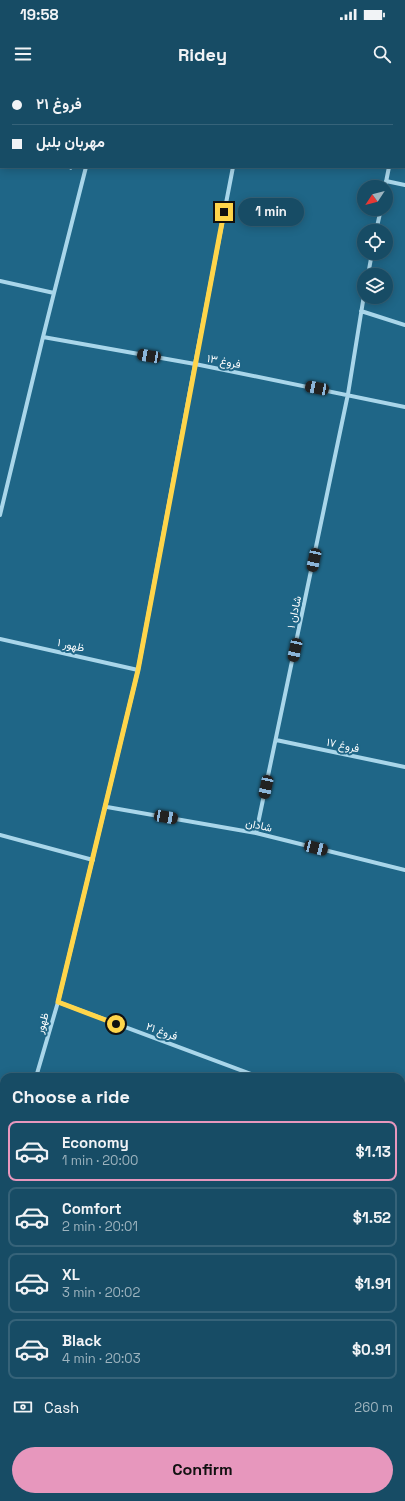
<!DOCTYPE html>
<meta charset="utf-8">
<style>
body{margin:0;font-family:"Space Grotesk",Vazirmatn,sans-serif;background:#24566e;color:#f1f3f6;height:100vh;display:flex;flex-direction:column;font-size:15px;white-space:nowrap}
*{box-sizing:border-box;margin:0}
p{font-size:13px;color:#9eb4bf}
.icon{flex:none;width:22px;height:22px;fill:none;stroke:currentColor;stroke-width:2;stroke-linecap:round;stroke-linejoin:round}
.map{position:relative;flex:1;overflow:hidden}
.sheet{position:absolute;left:0px;top:993px;width:405px;height:428px;display:flex;flex-direction:column;background:#174c65;border-radius:12px 12px 0 0;box-shadow:0 2px 10px #0003,0 0 0 1px #366379}
.sheet>*{flex:none}
.guide{position:absolute;left:0px;top:0px;width:405px;height:88px;box-shadow:0 2px 10px #0003,0 0 0 1px #366379;display:grid;align-content:center;height:88px;padding:0 12px;background:#174c65}
.needle{width:26px;rotate:234deg}
.fabs{position:absolute;left:357px;top:100px;display:grid;gap:8px}
.fabs a{display:grid;place-items:center;width:36px;height:36px;border-radius:50%;background:#174c65;box-shadow:0 2px 10px #0003,0 0 0 1px #366379;font-size:20px}
.end{position:absolute;width:18px;height:18px;margin:-9px;border:5px solid #ffd54a;background:#111;box-shadow:0 0 0 2px #111}
.from{border-radius:50%}
.bubble{position:absolute;height:28px;border-radius:14px;background:#174c65;box-shadow:0 2px 10px #0003,0 0 0 1px #366379;font-size:13px;font-weight:700;line-height:28px;text-align:center}
.car{position:absolute;width:12px;height:24px;margin:-12px -6px;border-radius:5px;box-shadow:0 0 3px 1px #0007;background:linear-gradient(#222 24%,#8ab4d8 0 40%,#222 0 76%,#8ab4d8 0 86%,#222 0)}
.guide b{display:flex;align-items:center;gap:14px;height:38px;font-size:15px}
.guide b+b{border-top:1px solid #366379}
.guide i{width:10px;height:10px;background:#f1f3f6}
ul{padding:0;list-style:none}
li{display:flex;align-items:center;gap:12px;height:60px;margin:0 8px 6px;padding:0 4px;border:2px solid #366379;border-radius:8px}
li div{flex:1}
li b{display:block;font-size:15px}
li em{font-style:normal;font-weight:700}
li.on{border-color:#e797bd}
li>.icon{width:36px;height:36px;stroke-width:1.5}
h2{padding:0 12px;font-size:18px;line-height:48px}
.pay{display:flex;align-items:center;gap:10px;height:44px;padding:0 12px;font-size:15px}
.pay p{margin-inline-start:auto}
.button{display:flex;gap:8px;margin-top:auto;padding:8px 12px}
.button a{flex:1;height:46px;border-radius:24px;background:#e797bd;color:#111;font-size:16px;font-weight:700;line-height:46px;text-align:center}
.status{display:flex;justify-content:space-between;align-items:center;height:28px;padding:0 20px;background:#174c65;direction:ltr}
.status svg{height:11px;fill:currentColor}
header{display:flex;justify-content:space-between;align-items:center;height:52px;padding:0 12px;background:#174c65;font-size:18px;font-weight:700}
.map>svg:first-child{display:block}
.lines{fill:none;stroke-linecap:round;stroke-linejoin:round}
.path{stroke:#a9d6ea;stroke-width:2.5;stroke-dasharray:2 3;stroke-linecap:butt}
.street{stroke:#a9d6ea;stroke-width:4}
.secondary{stroke:#d5ecf8;stroke-width:8}
.route{stroke:#ffd54a;stroke-width:5}
.labels{text-anchor:middle;stroke-width:4;stroke-linejoin:round;paint-order:stroke}
.street-label{font-size:11px;fill:#fff;stroke:#1f6687}
</style>
<div class="status"><b>19:58</b><svg viewBox="0 0 49 12"><path d="M0 12V9h3v3zM5 12V6h3v6zM10 12V3h3v9zM15 12V0h3v12zM26 1h20v11H26zM47 4h2v5h-2z"/></svg></div>
<header><svg class="icon" aria-label="menu" viewBox="0 0 24 24"><path d="M4 6h16M4 12h16M4 18h16"/></svg>Ridey<svg class="icon" aria-label="search" viewBox="0 0 24 24"><circle cx="10" cy="10" r="6"/><path d="M15 15l6 6"/></svg></header>
<div class="map">
<svg width="405" height="1421" viewBox="0 0 405 1421">
<rect width="100%" height="100%" fill="#1f6687"/>
<g class="lines">
<path class="path" d="M0 73H1
M65 87 73 89"/>
<path class="street" d="M157 1V0
M250 1 251 0
M404 10 405 5
M386 101 405 105
M385 107 389 87
M376 151 381 129
M368 195 372 173
M0 201 54 213 43 257 195 284 405 327
M54 213 86 87
M361 231 405 245
M0 435 43 257
M0 559 138 590
M276 660 405 687
M107 727 256 753 405 790
M256 753 348 314 364 215
M0 755 93 780
M58 922 259 997
M36 997 58 922 138 590 195 284 233 87
M401 1050 405 1052
M0 1074 4 1075
M0 1125 4 1108
M0 1330 4 1331
M401 1330 405 1331
M245 1417 256 1421"/>
<path class="secondary" d="M401 1256 405 1247
M332 1421 334 1417"/>
</g>
<g class="lines">
<path class="route" d="M116 944 58 922 138 590 224 132"/>
</g>
<g class="labels">
<g class="street-label">
<text transform="translate(224 281) rotate(11)" y="4">فروغ ۱۳</text>
<text transform="translate(294 532) rotate(-78)" y="4">شادان ۱</text>
<text transform="translate(71 565) rotate(13)" y="4">ظهور ۱</text>
<text transform="translate(343 665) rotate(12)" y="4">فروغ ۱۷</text>
<text transform="translate(259 745) rotate(12)" y="4">شادان</text>
<text transform="translate(42 943) rotate(-73)" y="4">ظهور</text>
<text transform="translate(162 951) rotate(20)" y="4">فروغ ۲۱</text>
</g>
</g>
</svg>
<div class="fabs">
<a><svg class="needle" viewBox="-14 -14 28 28"><path d="M0-13l5 13h-10z" fill="#e53935"/><path d="M0 13l5-13h-10z" fill="#9eb4bf"/></svg></a>
<a><svg class="icon" aria-label="locate" viewBox="0 0 24 24"><circle cx="12" cy="12" r="6"/><path d="M12 2v4M12 18v4M2 12h4M18 12h4"/></svg></a>
<a><svg class="icon" aria-label="layers" viewBox="0 0 24 24"><path d="M12 4l9 5-9 5-9-5zM3 14l9 5 9-5"/></svg></a>
</div>
<i class="end from" style="left:116px;top:944px"></i>
<i class="end" style="left:224px;top:132px"></i>
<div class="bubble" style="left:238px;top:118px;width:66px">1 min</div>
<i class="car" style="left:149px;top:276px;rotate:280deg"></i>
<i class="car" style="left:317px;top:308px;rotate:281deg"></i>
<i class="car" style="left:314px;top:480px;rotate:192deg"></i>
<i class="car" style="left:295px;top:570px;rotate:192deg"></i>
<i class="car" style="left:266px;top:707px;rotate:192deg"></i>
<i class="car" style="left:166px;top:737px;rotate:100deg"></i>
<i class="car" style="left:316px;top:768px;rotate:104deg"></i>
<div class="guide">
<b><i class="from"></i>فروغ ۲۱</b>
<b><i></i>مهربان بلبل</b>
</div>
<section class="sheet">
<h2>Choose a ride</h2>
<ul>
<li class="on"><svg class="icon" aria-label="car" viewBox="0 0 24 24"><path d="M5 17H2v-5l4-1 3-4h7l3 4 3 1v5h-3M9 17h6M6 11h13"/><circle cx="7" cy="17" r="2"/><circle cx="17" cy="17" r="2"/></svg><div><b>Economy</b><p>1 min · 20:00</p></div><em>$1.13</em></li>
<li><svg class="icon" aria-label="car" viewBox="0 0 24 24"><path d="M5 17H2v-5l4-1 3-4h7l3 4 3 1v5h-3M9 17h6M6 11h13"/><circle cx="7" cy="17" r="2"/><circle cx="17" cy="17" r="2"/></svg><div><b>Comfort</b><p>2 min · 20:01</p></div><em>$1.52</em></li>
<li><svg class="icon" aria-label="car" viewBox="0 0 24 24"><path d="M5 17H2v-5l4-1 3-4h7l3 4 3 1v5h-3M9 17h6M6 11h13"/><circle cx="7" cy="17" r="2"/><circle cx="17" cy="17" r="2"/></svg><div><b>XL</b><p>3 min · 20:02</p></div><em>$1.91</em></li>
<li><svg class="icon" aria-label="car" viewBox="0 0 24 24"><path d="M5 17H2v-5l4-1 3-4h7l3 4 3 1v5h-3M9 17h6M6 11h13"/><circle cx="7" cy="17" r="2"/><circle cx="17" cy="17" r="2"/></svg><div><b>Black</b><p>4 min · 20:03</p></div><em>$0.91</em></li>
</ul>
<div class="pay"><svg class="icon" aria-label="cash" viewBox="0 0 24 24"><path d="M3 7h18v10H3z"/><circle cx="12" cy="12" r="2"/></svg>Cash<p>260 m</p></div>
<div class="button"><a>Confirm</a></div>
</section>
</div>
